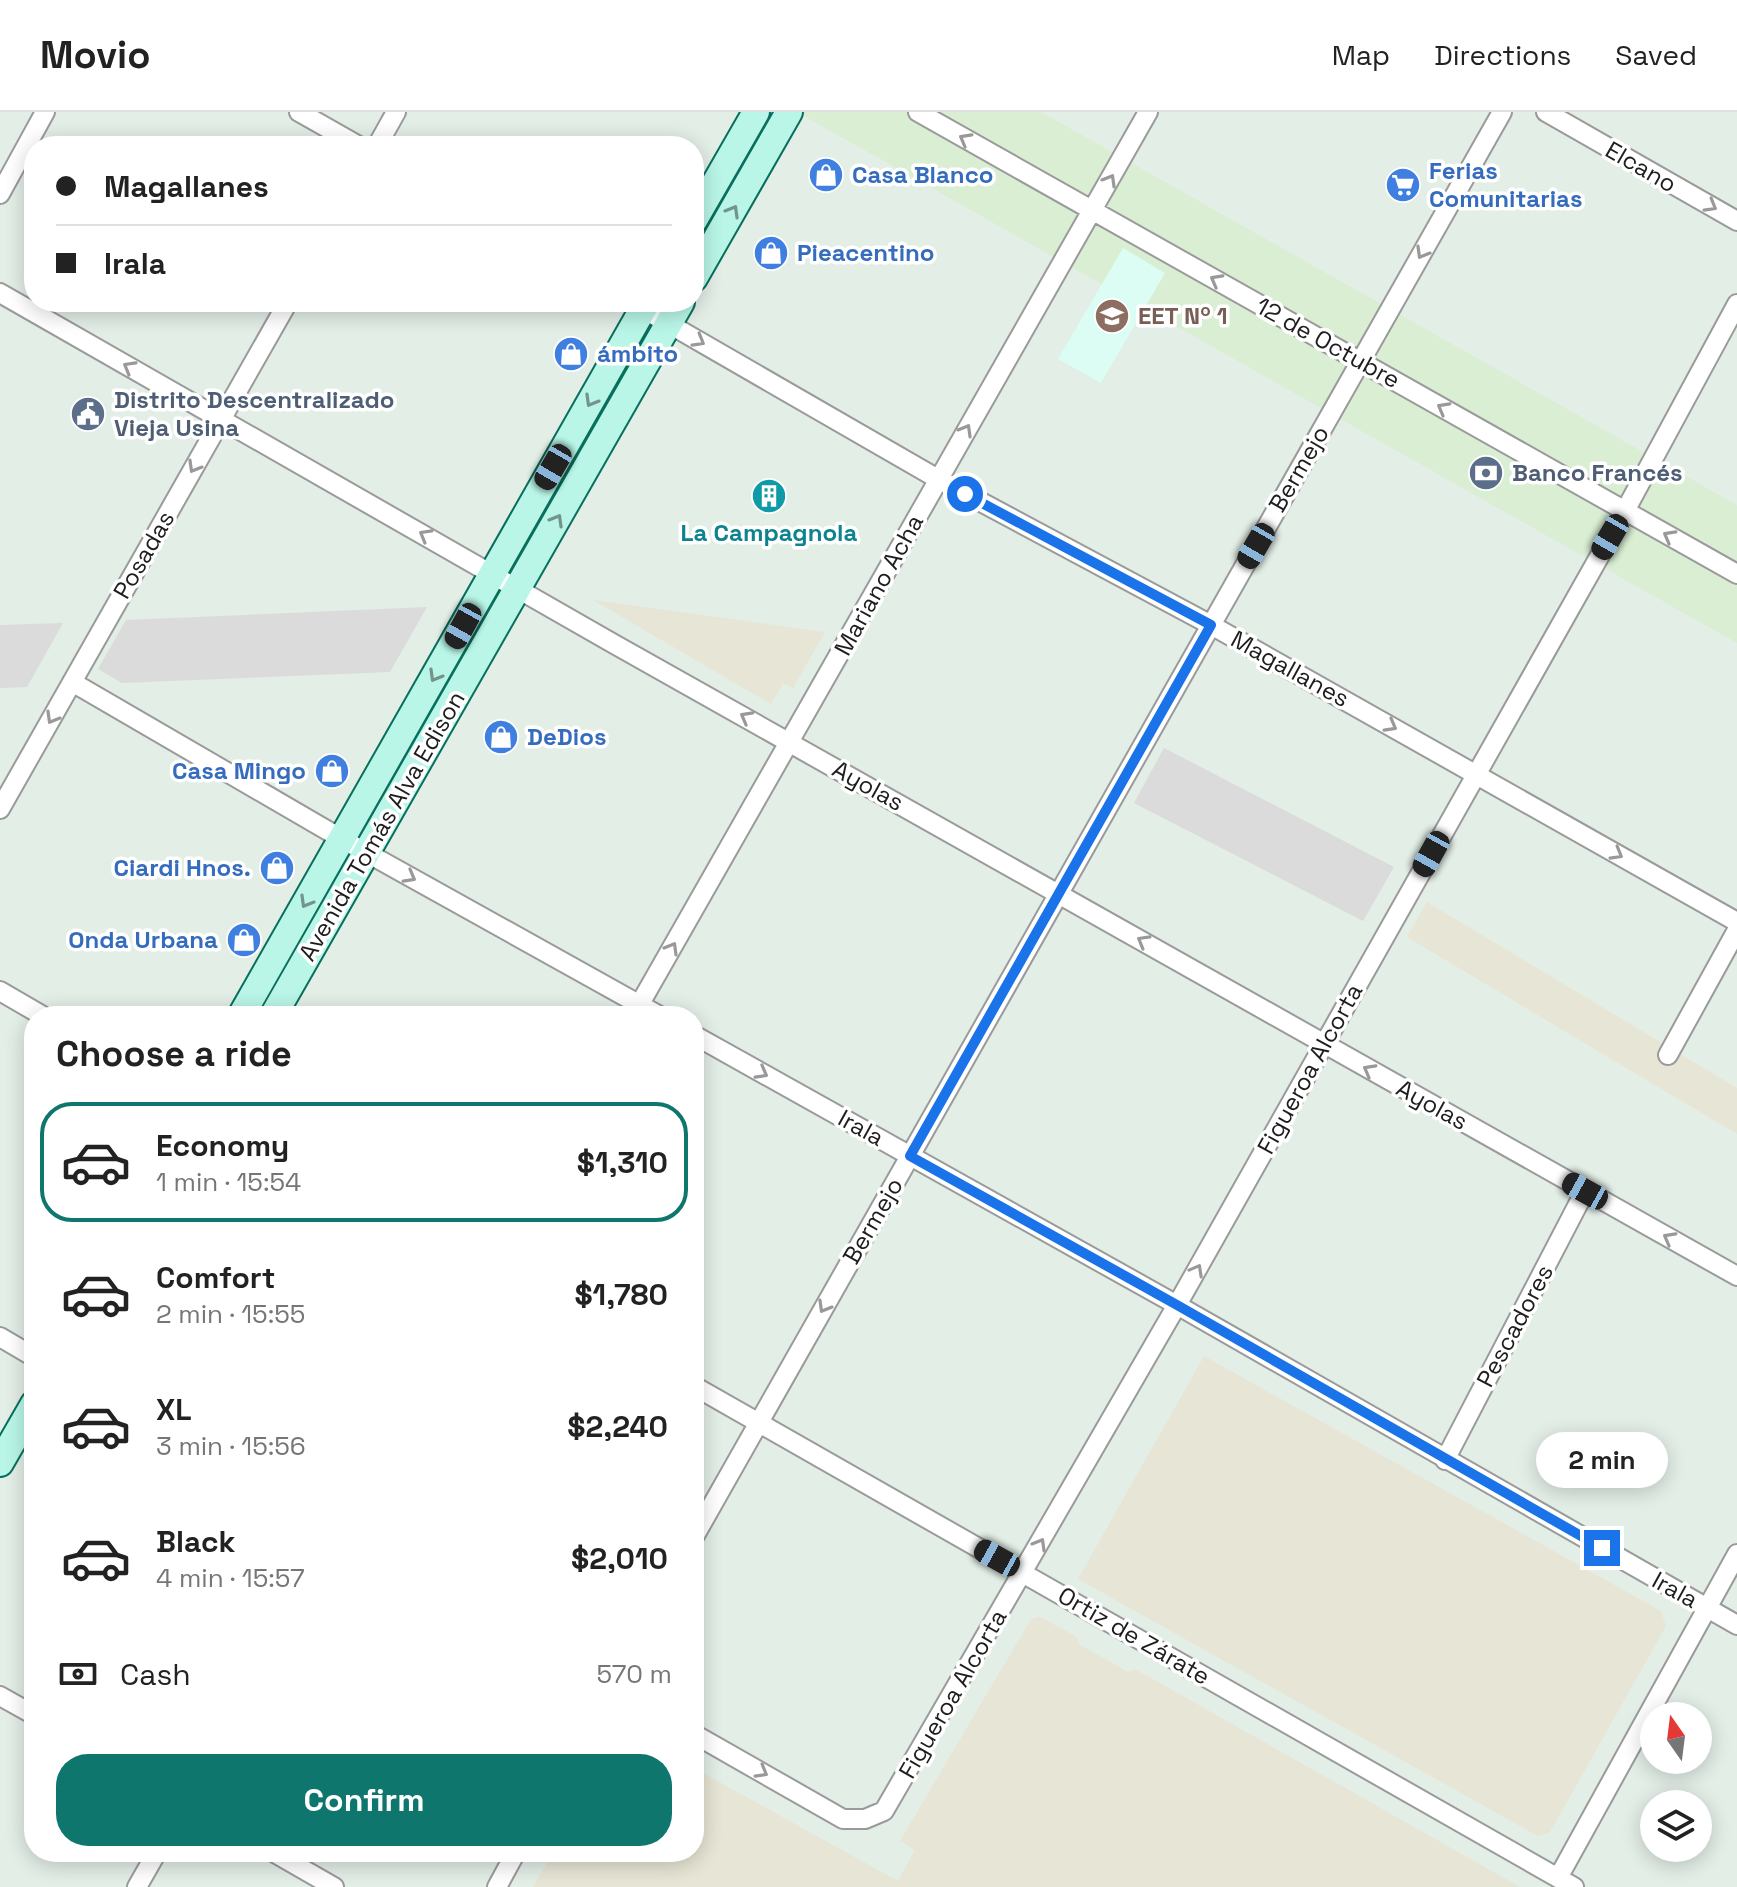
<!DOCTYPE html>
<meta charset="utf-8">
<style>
body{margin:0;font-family:"Space Grotesk",sans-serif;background:#f2f2f2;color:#222;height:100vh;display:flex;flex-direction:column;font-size:30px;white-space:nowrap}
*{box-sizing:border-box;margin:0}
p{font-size:26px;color:#767676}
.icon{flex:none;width:44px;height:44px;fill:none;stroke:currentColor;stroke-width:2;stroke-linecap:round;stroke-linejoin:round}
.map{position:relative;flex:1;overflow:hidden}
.details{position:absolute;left:24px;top:894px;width:680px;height:856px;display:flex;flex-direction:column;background:#fff;border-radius:32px;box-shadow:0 4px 20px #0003}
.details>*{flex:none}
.guide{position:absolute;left:24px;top:24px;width:680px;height:176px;border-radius:32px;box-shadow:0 4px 20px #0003;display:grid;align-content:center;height:176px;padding:0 32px;background:#fff}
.needle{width:52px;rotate:346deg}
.tools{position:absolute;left:1640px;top:1590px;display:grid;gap:16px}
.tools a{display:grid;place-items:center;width:72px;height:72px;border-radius:50%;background:#fff;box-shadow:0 4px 20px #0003;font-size:40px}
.end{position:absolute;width:36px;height:36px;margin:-18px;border:10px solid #1a73e8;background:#fff;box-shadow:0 0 0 4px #fff}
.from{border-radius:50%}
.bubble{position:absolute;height:56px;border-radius:28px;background:#fff;box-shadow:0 4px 20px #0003;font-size:26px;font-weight:700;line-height:56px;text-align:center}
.car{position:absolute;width:24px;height:48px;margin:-24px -12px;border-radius:10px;box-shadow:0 0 6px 2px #0007;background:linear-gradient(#222 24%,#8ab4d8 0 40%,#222 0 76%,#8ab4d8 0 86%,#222 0)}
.guide b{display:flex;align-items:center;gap:28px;height:76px;font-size:30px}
.guide b+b{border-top:2px solid #e0e0e0}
.guide i{width:20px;height:20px;background:#222}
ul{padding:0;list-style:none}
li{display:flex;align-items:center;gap:24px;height:120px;margin:0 16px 12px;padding:0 16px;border:4px solid transparent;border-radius:32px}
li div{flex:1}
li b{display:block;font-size:30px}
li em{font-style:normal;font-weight:700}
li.selected{border-color:#0f766e}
li>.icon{width:72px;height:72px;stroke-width:1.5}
h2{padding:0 32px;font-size:36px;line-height:96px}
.pay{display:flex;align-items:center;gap:20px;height:88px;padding:0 32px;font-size:30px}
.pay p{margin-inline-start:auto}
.button{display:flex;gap:16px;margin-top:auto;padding:16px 32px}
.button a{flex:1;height:92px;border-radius:32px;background:#0f766e;color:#fff;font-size:32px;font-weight:700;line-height:92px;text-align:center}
header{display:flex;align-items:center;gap:48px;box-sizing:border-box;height:112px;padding:0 40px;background:#fff;border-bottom:2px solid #e0e0e0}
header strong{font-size:38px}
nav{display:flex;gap:44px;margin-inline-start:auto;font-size:28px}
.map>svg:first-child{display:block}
.residential{fill:#dadbda}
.commercial{fill:#d9eed3}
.industrial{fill:#e7e5d5}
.education{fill:#dcfdf4}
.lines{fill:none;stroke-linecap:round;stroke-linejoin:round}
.minor-casing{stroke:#9a9a9a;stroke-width:22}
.secondary-casing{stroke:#096f5d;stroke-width:30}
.minor{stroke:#fff;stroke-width:18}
.secondary{stroke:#b9f6e8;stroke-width:26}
.oneway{stroke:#999}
.oneway2{stroke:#73948d}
.route{stroke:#1a73e8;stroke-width:10}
.labels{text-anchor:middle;stroke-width:7;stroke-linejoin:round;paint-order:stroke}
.street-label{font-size:24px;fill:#1d1d1d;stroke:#fff}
.shop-label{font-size:24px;font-weight:bold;fill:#366cbe;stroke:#fff;text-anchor:start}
.education-label{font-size:24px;font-weight:bold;fill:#785e54;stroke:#fff;text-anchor:start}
.service-label{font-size:24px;font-weight:bold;fill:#4e5e75;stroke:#fff;text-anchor:start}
.culture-label{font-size:24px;font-weight:bold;fill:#0d838f;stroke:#fff}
</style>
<header>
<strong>Movio</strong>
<nav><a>Map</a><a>Directions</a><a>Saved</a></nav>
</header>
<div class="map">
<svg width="1737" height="1775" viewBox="0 0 1737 1775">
<rect width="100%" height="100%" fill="#e3eee7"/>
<path class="residential" d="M427 495 390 560 122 571 98 557 126 508Z
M63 511 27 575 0 576V513Z
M1164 636 1394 755 1363 809 1134 691Z"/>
<path class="commercial" d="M797 0H1041L1737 393V531Z"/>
<path class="industrial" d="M593 488 825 520 793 576 783 571 771 592Z
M1427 790 1737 976V1022L1407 825Z
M1204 1244 1661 1499 1666 1514 1550 1720 1538 1724 1078 1467Z
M1040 1505 1077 1525 1080 1533 1128 1560 1135 1557 1520 1775H533L553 1740H694V1656L898 1769 915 1738 900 1729 1031 1507Z"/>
<path class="education" d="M1123 136 1165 161 1101 271 1058 247Z"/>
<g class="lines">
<g class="minor-casing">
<path id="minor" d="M299 0 359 34
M918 0 1737 462
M1546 0 1737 109
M377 34 396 0
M0 82 45 0
M0 181 614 532 1737 1164
M631 190 938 367 1211 513 1737 810
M72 570 342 727 660 904
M0 697 288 190
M0 879 43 904
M633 904 1148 0
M694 923 1177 1193 1737 1513
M1668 943 1737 818
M0 1225 34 1245
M694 1274 1574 1775
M1445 1348 1585 1079
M694 1425 1502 0
M0 1584 34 1603
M694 1622 843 1707H865L884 1699 1177 1193 1625 399 1737 192
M273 1740 334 1775
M1558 1766 1737 1442
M137 1775 157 1740
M497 1775 516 1740"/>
</g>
<g class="secondary-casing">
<path id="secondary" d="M694 108 756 0
M694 166 789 0
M241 904 647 190
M273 904 681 190
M0 1351 34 1292"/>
</g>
<use href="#minor" class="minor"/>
<use href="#secondary" class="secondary"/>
</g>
<defs><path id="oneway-chevron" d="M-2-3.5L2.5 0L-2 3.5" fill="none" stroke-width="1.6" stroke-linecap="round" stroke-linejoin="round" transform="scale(2)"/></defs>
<g class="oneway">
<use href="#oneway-chevron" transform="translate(965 27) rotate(-151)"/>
<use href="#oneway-chevron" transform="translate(1110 68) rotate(-60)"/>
<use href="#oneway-chevron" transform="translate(1711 94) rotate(30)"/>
<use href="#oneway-chevron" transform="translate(1422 141) rotate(120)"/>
<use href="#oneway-chevron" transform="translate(1216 168) rotate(-151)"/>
<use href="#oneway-chevron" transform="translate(699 229) rotate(30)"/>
<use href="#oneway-chevron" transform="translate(129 255) rotate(-150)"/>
<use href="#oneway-chevron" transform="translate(1443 296) rotate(-151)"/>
<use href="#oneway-chevron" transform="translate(966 318) rotate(-60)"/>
<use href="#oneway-chevron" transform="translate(194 355) rotate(120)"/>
<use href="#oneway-chevron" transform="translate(425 423) rotate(-150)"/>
<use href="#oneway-chevron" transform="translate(1669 424) rotate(-151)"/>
<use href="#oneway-chevron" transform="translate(746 605) rotate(-151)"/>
<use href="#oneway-chevron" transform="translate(52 606) rotate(120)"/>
<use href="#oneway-chevron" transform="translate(1391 614) rotate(29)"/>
<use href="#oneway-chevron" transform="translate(1617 742) rotate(30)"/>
<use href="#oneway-chevron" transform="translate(410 765) rotate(29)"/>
<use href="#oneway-chevron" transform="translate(1143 829) rotate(-150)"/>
<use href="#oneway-chevron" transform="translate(672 836) rotate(-60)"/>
<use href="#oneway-chevron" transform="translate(1369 958) rotate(-151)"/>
<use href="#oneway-chevron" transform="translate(762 961) rotate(29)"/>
<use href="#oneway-chevron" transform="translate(1669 1126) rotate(-151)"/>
<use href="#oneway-chevron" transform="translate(1197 1158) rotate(-61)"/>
<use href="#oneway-chevron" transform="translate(824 1195) rotate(120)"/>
<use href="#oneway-chevron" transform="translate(1040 1432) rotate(-60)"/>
<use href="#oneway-chevron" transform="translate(762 1660) rotate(30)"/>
</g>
<g class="oneway2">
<use href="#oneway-chevron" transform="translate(733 99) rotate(-60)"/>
<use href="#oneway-chevron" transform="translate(591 289) rotate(120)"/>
<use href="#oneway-chevron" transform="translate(557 408) rotate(-60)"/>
<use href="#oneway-chevron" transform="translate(435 564) rotate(120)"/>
<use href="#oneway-chevron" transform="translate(306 790) rotate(120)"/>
</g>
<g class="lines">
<path class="route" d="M965 382 1211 513 910 1044 1177 1193 1602 1436"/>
</g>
<defs>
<g id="shop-disc" transform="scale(1.8)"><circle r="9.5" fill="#3f7fe0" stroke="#fff"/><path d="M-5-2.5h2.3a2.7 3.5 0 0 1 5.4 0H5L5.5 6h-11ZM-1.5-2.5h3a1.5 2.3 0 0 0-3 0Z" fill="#fff"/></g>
<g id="supermarket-disc" transform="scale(1.8)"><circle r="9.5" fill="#3f7fe0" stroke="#fff"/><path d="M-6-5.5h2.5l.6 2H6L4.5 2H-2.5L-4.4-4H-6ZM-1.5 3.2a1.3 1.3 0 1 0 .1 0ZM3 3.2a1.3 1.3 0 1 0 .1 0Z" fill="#fff"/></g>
<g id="school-disc" transform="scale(1.8)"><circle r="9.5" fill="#8d6e63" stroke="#fff"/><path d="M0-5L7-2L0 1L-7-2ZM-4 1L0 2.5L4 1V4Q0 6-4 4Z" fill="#fff"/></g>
<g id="civic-disc" transform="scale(1.8)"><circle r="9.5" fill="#5c6f8a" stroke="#fff"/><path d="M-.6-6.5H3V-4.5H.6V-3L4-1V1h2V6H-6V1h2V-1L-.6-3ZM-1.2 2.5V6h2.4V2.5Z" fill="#fff"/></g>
<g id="bank-disc" transform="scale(1.8)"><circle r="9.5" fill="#5c6f8a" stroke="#fff"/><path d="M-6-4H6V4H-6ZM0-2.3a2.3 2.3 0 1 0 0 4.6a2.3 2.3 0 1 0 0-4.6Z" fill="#fff"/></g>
<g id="building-disc" transform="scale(1.8)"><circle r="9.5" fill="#0f9aa8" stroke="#fff"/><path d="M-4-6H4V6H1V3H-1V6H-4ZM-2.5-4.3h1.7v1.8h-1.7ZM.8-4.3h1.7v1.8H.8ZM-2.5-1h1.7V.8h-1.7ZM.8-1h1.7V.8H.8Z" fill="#fff"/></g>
</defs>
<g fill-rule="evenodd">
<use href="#shop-disc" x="826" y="63"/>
<use href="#supermarket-disc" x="1403" y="73"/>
<use href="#shop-disc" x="771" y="141"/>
<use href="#school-disc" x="1112" y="204"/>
<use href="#shop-disc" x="571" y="242"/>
<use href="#civic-disc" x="88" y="302"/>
<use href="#bank-disc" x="1486" y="361"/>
<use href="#building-disc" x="769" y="384"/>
<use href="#shop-disc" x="501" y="625"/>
<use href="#shop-disc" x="332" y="659"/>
<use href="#shop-disc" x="277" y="756"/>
<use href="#shop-disc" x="244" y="828"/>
</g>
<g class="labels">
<g class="street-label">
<text transform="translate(1641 55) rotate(30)" y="8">Elcano</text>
<text transform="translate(1328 231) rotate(29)" y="8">12 de Octubre</text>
<text transform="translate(1299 357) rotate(-60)" y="8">Bermejo</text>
<text transform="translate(144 443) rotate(-60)" y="8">Posadas</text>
<text transform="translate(879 473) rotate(-61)" y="8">Mariano Acha</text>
<text transform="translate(1290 557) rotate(29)" y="8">Magallanes</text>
<text transform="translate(868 674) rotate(29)" y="8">Ayolas</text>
<text transform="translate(382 714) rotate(-60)" y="8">Avenida Tomás Alva Edison</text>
<text transform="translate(1310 957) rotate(-61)" y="8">Figueroa Alcorta</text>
<text transform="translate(1432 993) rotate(29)" y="8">Ayolas</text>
<text transform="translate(861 1016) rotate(29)" y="8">Irala</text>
<text transform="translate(873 1109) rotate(-60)" y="8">Bermejo</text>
<text transform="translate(1515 1214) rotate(-62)" y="8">Pescadores</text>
<text transform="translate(1675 1478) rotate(29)" y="8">Irala</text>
<text transform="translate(1134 1524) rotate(30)" y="8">Ortiz de Zárate</text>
<text transform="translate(953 1582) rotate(-60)" y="8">Figueroa Alcorta</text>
</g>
<g class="shop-label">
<text x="1429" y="67">Ferias<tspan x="1429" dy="28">Comunitarias</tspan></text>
<text x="852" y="71">Casa Blanco</text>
<text x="797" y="149">Pieacentino</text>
<text x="597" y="250">ámbito</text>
<text x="527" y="633">DeDios</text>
<text x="306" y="667" text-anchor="end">Casa Mingo</text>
<text x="251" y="764" text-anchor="end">Ciardi Hnos.</text>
<text x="218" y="836" text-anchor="end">Onda Urbana</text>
</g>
<g class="education-label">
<text x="1138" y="212">EET Nº 1</text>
</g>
<g class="service-label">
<text x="114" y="296">Distrito Descentralizado<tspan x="114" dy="28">Vieja Usina</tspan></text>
<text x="1512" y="369">Banco Francés</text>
</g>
<g class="culture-label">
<text x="769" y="429">La Campagnola</text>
</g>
</g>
</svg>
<div class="tools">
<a><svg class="needle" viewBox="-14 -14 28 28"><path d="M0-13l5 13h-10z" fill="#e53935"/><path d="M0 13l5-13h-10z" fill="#767676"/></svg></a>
<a><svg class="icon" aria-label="layers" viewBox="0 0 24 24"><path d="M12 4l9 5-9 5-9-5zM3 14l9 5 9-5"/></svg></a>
</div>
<i class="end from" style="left:965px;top:382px"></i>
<i class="end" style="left:1602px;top:1436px"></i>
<div class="bubble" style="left:1536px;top:1320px;width:132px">2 min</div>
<i class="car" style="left:553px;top:355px;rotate:210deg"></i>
<i class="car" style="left:1610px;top:425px;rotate:210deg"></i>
<i class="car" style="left:1256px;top:434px;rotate:210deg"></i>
<i class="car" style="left:463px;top:514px;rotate:209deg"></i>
<i class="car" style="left:1431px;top:742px;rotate:209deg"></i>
<i class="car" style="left:1585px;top:1079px;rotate:299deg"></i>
<i class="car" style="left:997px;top:1446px;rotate:299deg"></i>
<div class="guide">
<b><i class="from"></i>Magallanes</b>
<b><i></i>Irala</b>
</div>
<section class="details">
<h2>Choose a ride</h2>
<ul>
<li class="selected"><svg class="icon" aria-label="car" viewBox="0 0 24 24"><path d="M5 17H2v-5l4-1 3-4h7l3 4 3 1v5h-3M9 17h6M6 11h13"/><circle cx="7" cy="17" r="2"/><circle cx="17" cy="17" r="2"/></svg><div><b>Economy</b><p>1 min · 15:54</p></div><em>$1,310</em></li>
<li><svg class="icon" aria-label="car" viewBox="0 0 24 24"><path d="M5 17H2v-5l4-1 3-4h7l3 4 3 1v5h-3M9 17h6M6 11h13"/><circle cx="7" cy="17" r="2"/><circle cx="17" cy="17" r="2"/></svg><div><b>Comfort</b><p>2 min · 15:55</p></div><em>$1,780</em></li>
<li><svg class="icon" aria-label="car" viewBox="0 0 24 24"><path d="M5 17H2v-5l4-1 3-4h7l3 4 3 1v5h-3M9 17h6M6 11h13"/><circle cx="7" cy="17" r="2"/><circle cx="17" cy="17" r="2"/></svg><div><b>XL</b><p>3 min · 15:56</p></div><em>$2,240</em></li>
<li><svg class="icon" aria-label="car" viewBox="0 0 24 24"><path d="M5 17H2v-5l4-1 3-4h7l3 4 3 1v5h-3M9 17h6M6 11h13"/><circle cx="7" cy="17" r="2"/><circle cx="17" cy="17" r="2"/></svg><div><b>Black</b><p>4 min · 15:57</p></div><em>$2,010</em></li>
</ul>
<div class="pay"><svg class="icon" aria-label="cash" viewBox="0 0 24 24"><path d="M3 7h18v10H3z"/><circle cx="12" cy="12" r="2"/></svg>Cash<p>570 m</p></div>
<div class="button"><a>Confirm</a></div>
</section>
</div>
